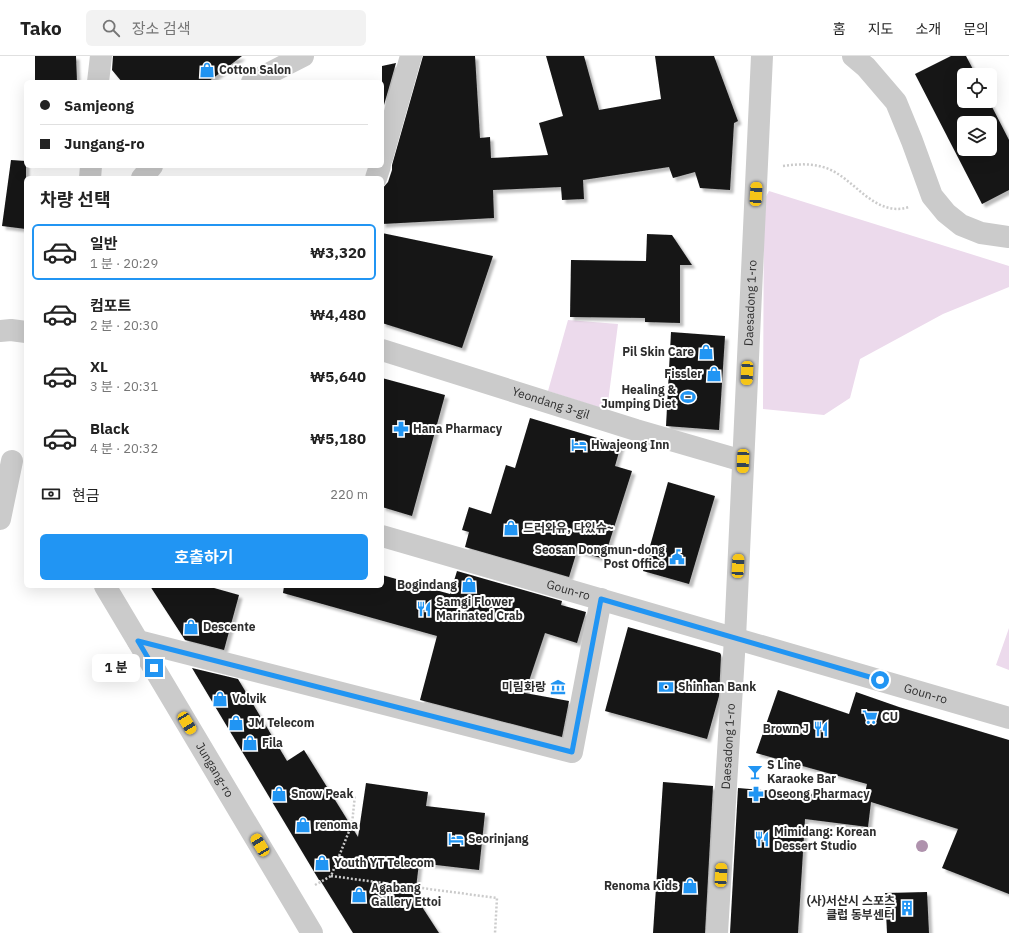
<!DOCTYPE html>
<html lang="ko">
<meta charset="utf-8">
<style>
body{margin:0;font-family:"IBM Plex Sans","Noto Sans KR",sans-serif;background:#f2f2f2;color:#222;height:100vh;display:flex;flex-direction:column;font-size:15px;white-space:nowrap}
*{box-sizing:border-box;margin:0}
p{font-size:13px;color:#767676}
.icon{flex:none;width:22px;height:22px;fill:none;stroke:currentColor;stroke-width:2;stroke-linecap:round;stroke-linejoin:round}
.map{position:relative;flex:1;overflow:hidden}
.side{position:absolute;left:24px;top:120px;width:360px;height:412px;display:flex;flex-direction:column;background:#fff;border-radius:6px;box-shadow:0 4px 16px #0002}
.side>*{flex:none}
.top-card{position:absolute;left:24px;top:24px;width:360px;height:88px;border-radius:6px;box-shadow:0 4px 16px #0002;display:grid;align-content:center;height:88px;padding:0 16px;background:#fff}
.fabs{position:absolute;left:957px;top:12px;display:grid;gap:8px}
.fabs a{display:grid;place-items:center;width:40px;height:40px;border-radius:6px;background:#fff;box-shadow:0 4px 16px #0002;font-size:20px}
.end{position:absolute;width:18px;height:18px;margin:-9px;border:5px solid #2195f3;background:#fff;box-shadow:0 0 0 2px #fff}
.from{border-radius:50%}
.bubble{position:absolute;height:28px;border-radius:6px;background:#fff;box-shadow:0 4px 16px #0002;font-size:13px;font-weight:700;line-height:28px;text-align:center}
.car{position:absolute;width:12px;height:24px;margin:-12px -6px;border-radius:5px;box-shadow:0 0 3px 1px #0007;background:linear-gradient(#f5c518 24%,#345 0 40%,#f5c518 0 76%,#345 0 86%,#f5c518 0)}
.top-card b{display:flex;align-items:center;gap:14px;height:38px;font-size:15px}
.top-card b+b{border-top:1px solid #e0e0e0}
.top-card i{width:10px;height:10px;background:#222}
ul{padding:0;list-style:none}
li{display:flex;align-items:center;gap:12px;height:56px;margin:0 8px 6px;padding:0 8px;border:2px solid transparent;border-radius:6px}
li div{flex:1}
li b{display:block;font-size:15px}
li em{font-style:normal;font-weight:700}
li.selected{border-color:#2195f3}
li>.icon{width:36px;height:36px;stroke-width:1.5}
h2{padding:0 16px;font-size:18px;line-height:48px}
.pay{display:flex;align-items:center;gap:10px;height:44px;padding:0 16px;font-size:15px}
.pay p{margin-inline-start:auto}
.button{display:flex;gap:8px;margin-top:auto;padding:8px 16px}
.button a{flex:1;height:46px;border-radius:6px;background:#2195f3;color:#fff;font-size:16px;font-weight:700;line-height:46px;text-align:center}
header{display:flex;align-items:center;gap:24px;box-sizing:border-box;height:56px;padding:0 20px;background:#fff;border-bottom:1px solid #e0e0e0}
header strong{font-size:19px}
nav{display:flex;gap:22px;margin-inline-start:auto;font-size:14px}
.search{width:280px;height:36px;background:#f2f2f2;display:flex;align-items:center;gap:10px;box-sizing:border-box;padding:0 14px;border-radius:6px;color:#767676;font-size:15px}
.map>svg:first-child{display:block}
.green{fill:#ecdaec}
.building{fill:#151515;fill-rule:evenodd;filter:url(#shadow)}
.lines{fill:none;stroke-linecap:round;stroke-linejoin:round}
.path{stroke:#cbcbcb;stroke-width:2.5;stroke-dasharray:2 2;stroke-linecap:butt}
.minor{stroke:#cbcbcb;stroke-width:22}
.tree{fill:#af92ad}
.route{stroke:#2195f3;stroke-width:5}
.labels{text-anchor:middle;stroke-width:4;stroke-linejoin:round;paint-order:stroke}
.poi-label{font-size:12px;font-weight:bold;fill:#2e2e2e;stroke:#fff;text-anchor:start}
.street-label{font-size:12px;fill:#2e2e2e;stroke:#fff}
</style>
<header>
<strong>Tako</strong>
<div class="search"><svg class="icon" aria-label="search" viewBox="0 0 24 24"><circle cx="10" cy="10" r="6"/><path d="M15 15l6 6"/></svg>장소 검색</div>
<nav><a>홈</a><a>지도</a><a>소개</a><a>문의</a></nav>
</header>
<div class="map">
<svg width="1009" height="877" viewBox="0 0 1009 877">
<defs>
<filter id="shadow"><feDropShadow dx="3.5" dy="3.5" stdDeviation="1" flood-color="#0004"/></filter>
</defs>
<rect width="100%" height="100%" fill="#fff"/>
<path class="green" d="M769 135 1009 210V231L943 258 860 303 850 342 824 359 763 353 764 144Z
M568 264 618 268 607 354 548 335Z
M1009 572V614L996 609Z"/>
<path class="building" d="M35 0H76L77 26H35Z
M113 0H242L208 26H122L112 14Z
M423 0H475L480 82 490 81 491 102 548 99 539 67 563 60 546 0H584L599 54 661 43 655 0H714L738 65 734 67 730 134 700 132 695 116 673 122 669 111 583 124 584 143 562 144 561 131 493 134 494 162 382 168V133L388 126 392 114V109Z
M951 0H966L976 19H964V45H989L1009 84V134L982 148 915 18ZM964 67H990V93H964Z
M396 7 382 56V10Z
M11 104 26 105V173L2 170Z
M382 177 493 200 462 292 382 267Z
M647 178 672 179 692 209H680V267L645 266V262L570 261 571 204 646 205Z
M671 276 725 280 719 374 666 370Z
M382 322 445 339 412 460 382 451Z
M530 362 621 389 615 410 632 415 604 503 577 495 569 521 465 491 469 476 462 474 469 451 491 458 506 409 515 412Z
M668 426 715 440 689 528 643 515Z
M457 515 562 545 561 549 586 556 577 587 545 577 525 637 569 645 562 681 420 644 437 580 283 537 284 530H382V519L450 538Z
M150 530H207L239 539 224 594 185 584Z
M628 571 720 597 721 599 719 640 707 683 605 655Z
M192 612 238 623 287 705 304 694 358 781 366 727 428 736 426 750 485 757 479 814 419 807 415 840 439 877H353L320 824H319Z
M778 634 849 658 856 636 899 651 1009 684V838L942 812 958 773 871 746 868 771 805 763 798 877H730L738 732 864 742 867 728 756 697Z
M663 726 713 730 705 877H653Z
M927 836 929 877H887L885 837Z"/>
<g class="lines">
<path class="path" d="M783 110C798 108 812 107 826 112 855 122 874 162 909 151
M331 820 497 842 495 877
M315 829 331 820 352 768 355 739"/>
<g class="minor">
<path d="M853 0 866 11 896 46 912 85 932 140 946 157 961 169 981 177 1009 181"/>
<path d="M98 26 101 0"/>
<path d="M252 26 303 0"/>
<path d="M382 102 411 0"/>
<path d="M90 122 91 110"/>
<path d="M142 122 152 110"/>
<path d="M376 122 380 110"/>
<path d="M0 275 11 274 26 276"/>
<path id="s1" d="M382 294 636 374 743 405"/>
<path d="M0 463 12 405"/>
<path id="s2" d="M382 480 1009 662"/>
<path id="s3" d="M105 530 312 877"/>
<path d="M138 585 572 696 601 543"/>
<path id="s4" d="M717 877 735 582 762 0"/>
</g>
</g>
<circle class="tree" cx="922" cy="790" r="6"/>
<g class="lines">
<path class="route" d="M154 612 138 585 572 696 601 543 880 624"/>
</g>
<defs>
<g id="shop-bare" transform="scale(1.2)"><path d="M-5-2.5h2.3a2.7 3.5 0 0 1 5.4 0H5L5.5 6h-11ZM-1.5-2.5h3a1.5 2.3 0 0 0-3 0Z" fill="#2195f3" stroke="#fff" stroke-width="2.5" paint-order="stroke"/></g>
<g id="stadium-bare" transform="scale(1.2)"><path d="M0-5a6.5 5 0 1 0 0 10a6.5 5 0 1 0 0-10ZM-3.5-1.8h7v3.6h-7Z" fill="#2195f3" stroke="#fff" stroke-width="2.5" paint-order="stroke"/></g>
<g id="pharmacy-bare" transform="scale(1.2)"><path d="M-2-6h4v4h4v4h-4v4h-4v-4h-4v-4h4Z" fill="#2195f3" stroke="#fff" stroke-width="2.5" paint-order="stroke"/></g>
<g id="hotel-bare" transform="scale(1.2)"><path d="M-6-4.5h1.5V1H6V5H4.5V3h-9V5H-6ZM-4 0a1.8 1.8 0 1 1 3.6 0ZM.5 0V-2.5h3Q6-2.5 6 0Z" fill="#2195f3" stroke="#fff" stroke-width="2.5" paint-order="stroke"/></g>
<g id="civic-bare" transform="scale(1.2)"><path d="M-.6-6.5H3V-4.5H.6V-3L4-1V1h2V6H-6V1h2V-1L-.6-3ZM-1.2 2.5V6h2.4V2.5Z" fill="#2195f3" stroke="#fff" stroke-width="2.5" paint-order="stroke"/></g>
<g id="restaurant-bare" transform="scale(1.2)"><path d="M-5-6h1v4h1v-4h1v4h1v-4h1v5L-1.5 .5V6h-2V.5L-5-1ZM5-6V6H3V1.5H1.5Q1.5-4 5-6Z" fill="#2195f3" stroke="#fff" stroke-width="2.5" paint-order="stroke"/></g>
<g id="museum-bare" transform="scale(1.2)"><path d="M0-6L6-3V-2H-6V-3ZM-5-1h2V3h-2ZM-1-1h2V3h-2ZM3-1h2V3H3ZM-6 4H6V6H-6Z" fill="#2195f3" stroke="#fff" stroke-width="2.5" paint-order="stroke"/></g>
<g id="bank-bare" transform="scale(1.2)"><path d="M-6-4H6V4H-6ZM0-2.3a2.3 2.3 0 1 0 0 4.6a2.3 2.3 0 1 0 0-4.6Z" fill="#2195f3" stroke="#fff" stroke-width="2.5" paint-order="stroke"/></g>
<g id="supermarket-bare" transform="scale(1.2)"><path d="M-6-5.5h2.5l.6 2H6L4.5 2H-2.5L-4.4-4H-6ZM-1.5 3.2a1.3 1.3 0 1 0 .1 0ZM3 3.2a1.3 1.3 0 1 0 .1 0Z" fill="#2195f3" stroke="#fff" stroke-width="2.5" paint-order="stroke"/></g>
<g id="bar-bare" transform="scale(1.2)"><path d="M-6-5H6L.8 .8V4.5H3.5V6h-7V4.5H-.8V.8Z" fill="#2195f3" stroke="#fff" stroke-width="2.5" paint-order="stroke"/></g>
<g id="building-bare" transform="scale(1.2)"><path d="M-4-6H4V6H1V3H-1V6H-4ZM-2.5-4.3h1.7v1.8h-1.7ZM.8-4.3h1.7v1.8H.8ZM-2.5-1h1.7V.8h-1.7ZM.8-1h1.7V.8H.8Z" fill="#2195f3" stroke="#fff" stroke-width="2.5" paint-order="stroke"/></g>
</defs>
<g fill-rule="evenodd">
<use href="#shop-bare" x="207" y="14"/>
<use href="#shop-bare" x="706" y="296"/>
<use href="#shop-bare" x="714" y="318"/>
<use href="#stadium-bare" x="688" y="341"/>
<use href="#pharmacy-bare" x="401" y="373"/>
<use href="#hotel-bare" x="579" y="389"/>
<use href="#shop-bare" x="511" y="472"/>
<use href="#civic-bare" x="677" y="501"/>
<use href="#shop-bare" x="469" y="529"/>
<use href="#restaurant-bare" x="424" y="553"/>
<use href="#shop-bare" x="191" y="571"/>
<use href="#museum-bare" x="558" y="631"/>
<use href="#bank-bare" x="666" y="631"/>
<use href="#shop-bare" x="220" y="643"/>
<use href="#supermarket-bare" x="870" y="661"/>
<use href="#shop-bare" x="236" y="667"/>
<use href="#restaurant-bare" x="821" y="673"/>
<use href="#shop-bare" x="250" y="687"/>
<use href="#bar-bare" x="755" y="716"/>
<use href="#shop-bare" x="279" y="738"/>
<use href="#pharmacy-bare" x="756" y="738"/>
<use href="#shop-bare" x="303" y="769"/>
<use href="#hotel-bare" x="456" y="783"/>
<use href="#restaurant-bare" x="762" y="783"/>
<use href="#shop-bare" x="322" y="807"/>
<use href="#shop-bare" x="690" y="830"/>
<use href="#shop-bare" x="359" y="839"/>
<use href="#building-bare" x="907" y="852"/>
</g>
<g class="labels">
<g class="poi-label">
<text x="219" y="18">Cotton Salon</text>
<text x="694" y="300" text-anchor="end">Pil Skin Care</text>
<text x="702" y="322" text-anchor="end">Fissler</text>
<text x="676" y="338" text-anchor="end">Healing &amp;<tspan x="676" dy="14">Jumping Diet</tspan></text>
<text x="413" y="377">Hana Pharmacy</text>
<text x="591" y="393">Hwajeong Inn</text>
<text x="523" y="476">드러와유, 다있슈~</text>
<text x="665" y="498" text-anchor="end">Seosan Dongmun-dong<tspan x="665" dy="14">Post Office</tspan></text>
<text x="457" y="533" text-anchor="end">Bogindang</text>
<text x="436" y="550">Samgi Flower<tspan x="436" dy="14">Marinated Crab</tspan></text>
<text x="203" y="575">Descente</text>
<text x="546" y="635" text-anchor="end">미림화랑</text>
<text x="678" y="635">Shinhan Bank</text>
<text x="232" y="647">Volvik</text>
<text x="882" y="665">CU</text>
<text x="248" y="671">JM Telecom</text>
<text x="809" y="677" text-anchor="end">Brown J</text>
<text x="262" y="691">Fila</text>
<text x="767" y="713">S Line<tspan x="767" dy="14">Karaoke Bar</tspan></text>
<text x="291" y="742">Snow Peak</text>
<text x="768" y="742">Oseong Pharmacy</text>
<text x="315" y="773">renoma</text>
<text x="774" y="780">Mimidang: Korean<tspan x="774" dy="14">Dessert Studio</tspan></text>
<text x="468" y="787">Seorinjang</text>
<text x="334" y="811">Youth YT Telecom</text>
<text x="678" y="834" text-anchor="end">Renoma Kids</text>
<text x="371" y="836">Agabang<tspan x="371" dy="14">Gallery Ettoi</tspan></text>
<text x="895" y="849" text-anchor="end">(사)서산시 스포츠<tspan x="895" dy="14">클럽 동부센터</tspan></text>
</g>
<g class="street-label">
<text dy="4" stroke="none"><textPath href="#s4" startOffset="631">Daesadong 1-ro</textPath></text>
<text dy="4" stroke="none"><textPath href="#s1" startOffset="177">Yeondang 3-gil</textPath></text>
<text dy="4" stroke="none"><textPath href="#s2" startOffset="194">Goun-ro</textPath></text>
<text dy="4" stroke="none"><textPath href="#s2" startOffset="566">Goun-ro</textPath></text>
<text dy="4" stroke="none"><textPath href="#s4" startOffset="187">Daesadong 1-ro</textPath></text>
<text dy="4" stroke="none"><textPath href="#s3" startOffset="214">Jungang-ro</textPath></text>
</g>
</g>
</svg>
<div class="fabs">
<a><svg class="icon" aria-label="locate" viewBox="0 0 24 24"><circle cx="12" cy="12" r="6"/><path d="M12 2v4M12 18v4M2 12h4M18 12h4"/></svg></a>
<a><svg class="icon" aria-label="layers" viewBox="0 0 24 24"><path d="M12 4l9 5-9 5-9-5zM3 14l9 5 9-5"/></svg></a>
</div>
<i class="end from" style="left:880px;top:624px"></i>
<i class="end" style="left:154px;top:612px"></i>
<div class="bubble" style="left:92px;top:598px;width:48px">1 분</div>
<i class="car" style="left:756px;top:138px;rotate:3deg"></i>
<i class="car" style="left:747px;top:317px;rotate:183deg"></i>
<i class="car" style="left:743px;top:405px;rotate:182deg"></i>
<i class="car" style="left:738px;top:510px;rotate:3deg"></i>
<i class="car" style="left:187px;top:667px;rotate:149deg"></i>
<i class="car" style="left:260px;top:789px;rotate:329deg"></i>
<i class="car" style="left:721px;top:819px;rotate:3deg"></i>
<div class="top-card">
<b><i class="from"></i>Samjeong</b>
<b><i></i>Jungang-ro</b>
</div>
<section class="side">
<h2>차량 선택</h2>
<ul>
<li class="selected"><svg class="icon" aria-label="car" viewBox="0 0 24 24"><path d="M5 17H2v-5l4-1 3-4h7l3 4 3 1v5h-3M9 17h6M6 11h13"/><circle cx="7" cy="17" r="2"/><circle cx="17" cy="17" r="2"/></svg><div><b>일반</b><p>1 분 · 20:29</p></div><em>₩3,320</em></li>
<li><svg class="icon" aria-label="car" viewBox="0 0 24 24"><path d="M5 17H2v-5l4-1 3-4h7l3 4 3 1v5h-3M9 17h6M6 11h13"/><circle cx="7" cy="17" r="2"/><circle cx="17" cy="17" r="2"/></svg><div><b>컴포트</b><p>2 분 · 20:30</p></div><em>₩4,480</em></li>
<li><svg class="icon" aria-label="car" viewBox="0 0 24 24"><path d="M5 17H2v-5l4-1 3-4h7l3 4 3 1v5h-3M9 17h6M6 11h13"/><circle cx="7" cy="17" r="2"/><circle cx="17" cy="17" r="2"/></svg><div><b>XL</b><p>3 분 · 20:31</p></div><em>₩5,640</em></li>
<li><svg class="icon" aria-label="car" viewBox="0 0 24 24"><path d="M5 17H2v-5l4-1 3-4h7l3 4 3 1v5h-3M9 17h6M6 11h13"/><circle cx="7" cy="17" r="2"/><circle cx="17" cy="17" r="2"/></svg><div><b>Black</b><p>4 분 · 20:32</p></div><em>₩5,180</em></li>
</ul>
<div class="pay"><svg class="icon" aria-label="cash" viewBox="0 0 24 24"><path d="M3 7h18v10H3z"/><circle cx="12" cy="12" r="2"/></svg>현금<p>220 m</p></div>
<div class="button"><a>호출하기</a></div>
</section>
</div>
